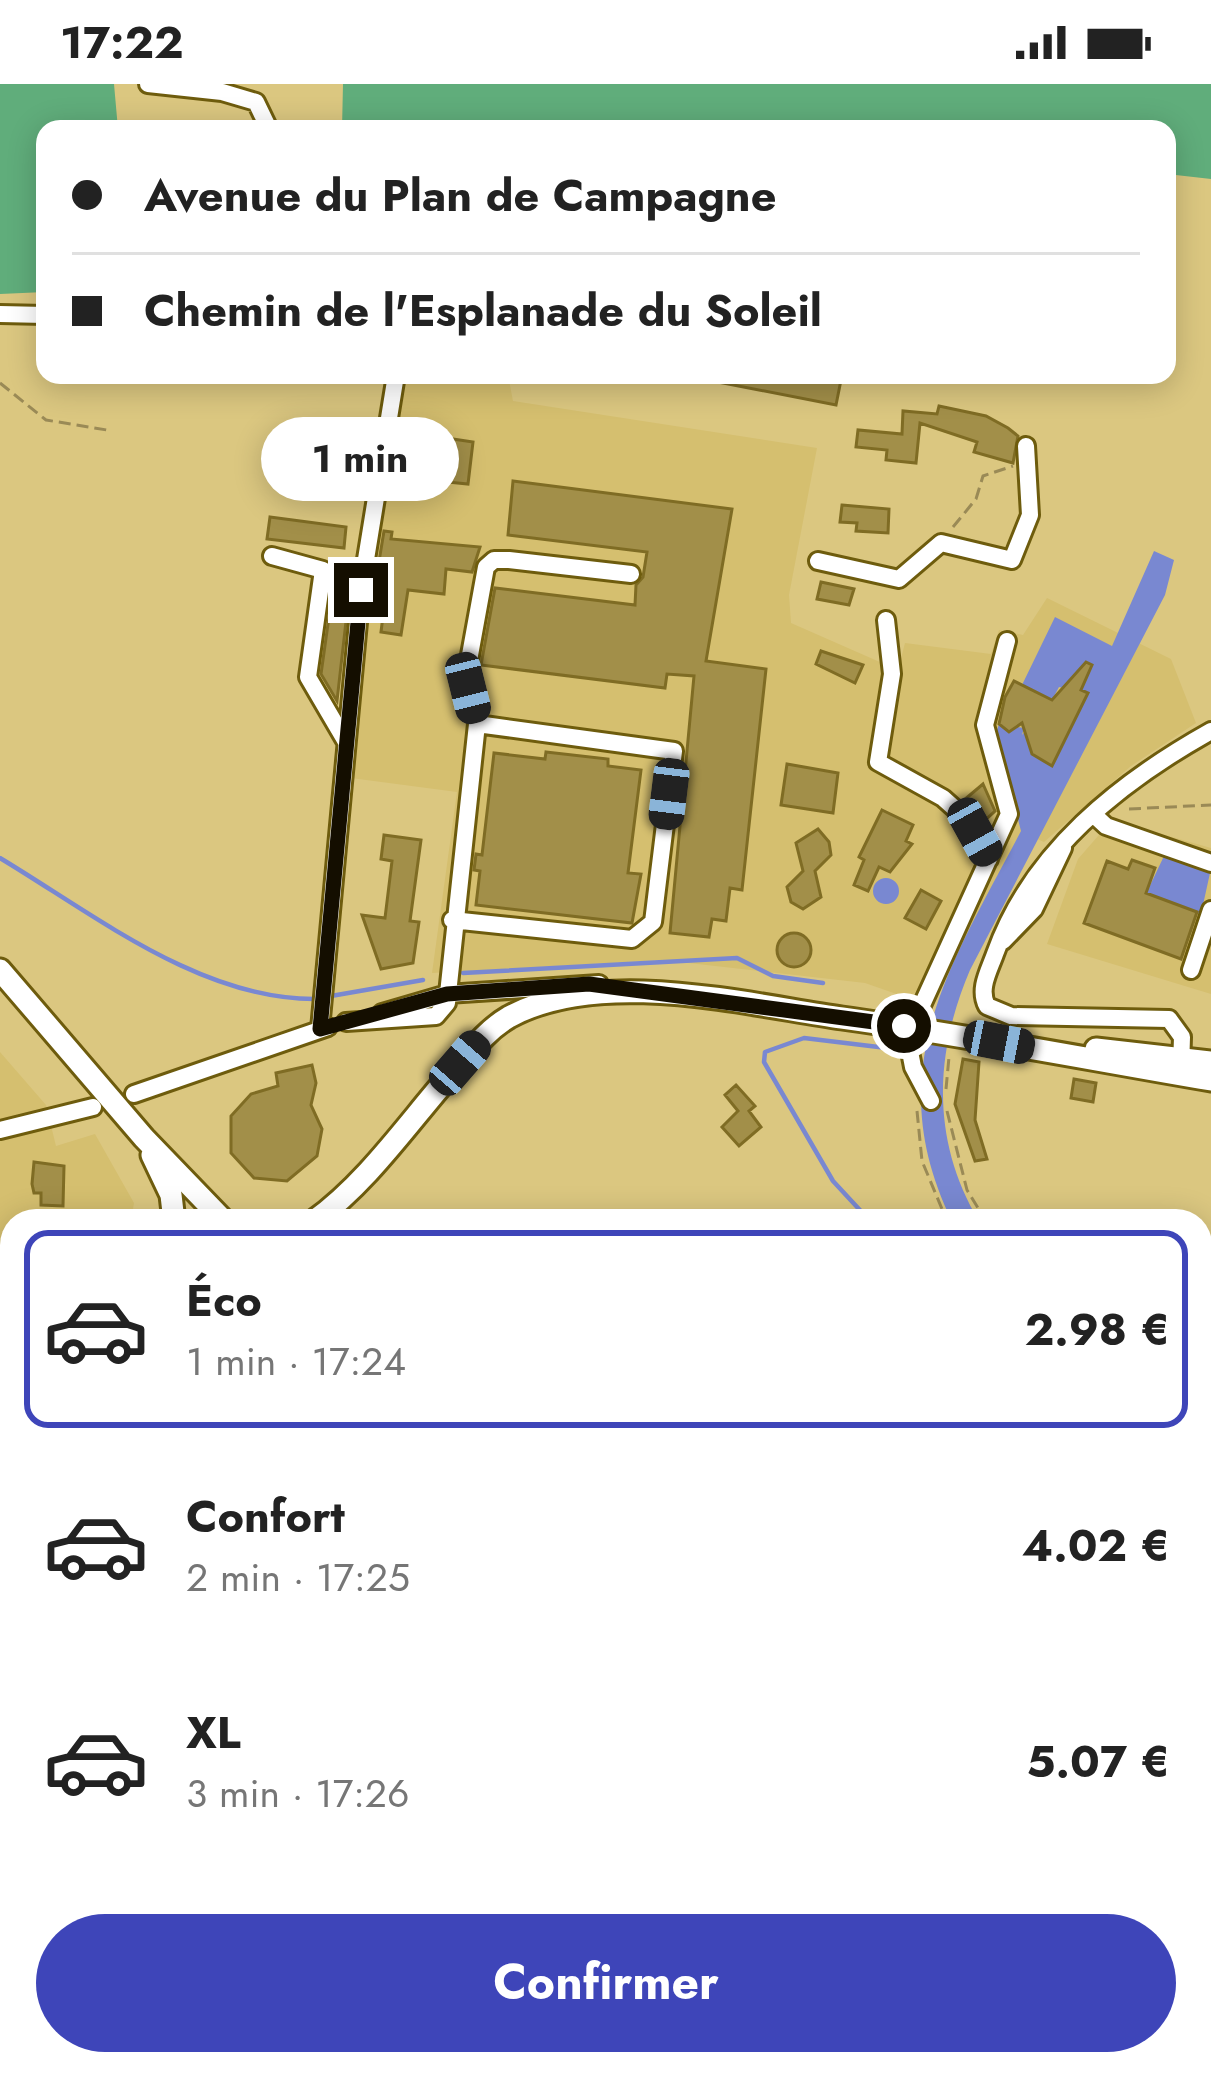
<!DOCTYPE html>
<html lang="fr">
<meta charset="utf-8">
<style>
body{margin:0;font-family:Jost,sans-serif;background:#f2f2f2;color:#222;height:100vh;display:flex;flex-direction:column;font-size:45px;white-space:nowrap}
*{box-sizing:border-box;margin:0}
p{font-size:39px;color:#767676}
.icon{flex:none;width:66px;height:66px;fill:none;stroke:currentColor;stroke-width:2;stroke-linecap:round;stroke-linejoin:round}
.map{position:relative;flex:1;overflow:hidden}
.sheet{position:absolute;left:0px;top:1125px;width:1212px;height:867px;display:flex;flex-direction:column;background:#fff;border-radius:36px 36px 0 0;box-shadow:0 6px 30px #0003}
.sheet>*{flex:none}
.guide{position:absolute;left:36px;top:36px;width:1140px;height:264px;border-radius:24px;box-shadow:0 6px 30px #0003;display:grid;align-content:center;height:264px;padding:0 36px;background:#fff}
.end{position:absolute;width:54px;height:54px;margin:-27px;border:15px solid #140e00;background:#fff;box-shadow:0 0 0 6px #fff}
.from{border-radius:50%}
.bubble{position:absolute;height:84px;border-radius:42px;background:#fff;box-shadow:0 6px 30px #0003;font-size:39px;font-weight:700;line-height:84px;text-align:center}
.car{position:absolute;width:36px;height:72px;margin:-36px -18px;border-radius:15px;box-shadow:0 0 9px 3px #0007;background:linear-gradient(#222 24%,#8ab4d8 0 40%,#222 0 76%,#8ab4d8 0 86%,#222 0)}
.guide b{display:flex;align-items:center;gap:42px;height:114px;font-size:45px}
.guide b+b{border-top:3px solid #e0e0e0}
.guide i{width:30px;height:30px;background:#222}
ul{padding:21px 0 0;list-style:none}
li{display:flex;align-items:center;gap:36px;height:198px;margin:0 24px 18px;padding:0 12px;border:6px solid transparent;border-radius:24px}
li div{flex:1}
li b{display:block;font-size:45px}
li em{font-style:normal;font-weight:700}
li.current{border-color:#3e45b9}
li>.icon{width:108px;height:108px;stroke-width:1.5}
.button{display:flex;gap:24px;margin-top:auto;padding:24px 36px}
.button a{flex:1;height:138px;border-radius:72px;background:#3e45b9;color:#fff;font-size:48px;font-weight:700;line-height:138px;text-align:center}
.status{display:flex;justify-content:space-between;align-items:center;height:84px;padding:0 60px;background:#fff;direction:ltr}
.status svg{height:33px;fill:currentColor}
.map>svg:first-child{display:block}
.built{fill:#d5bf6f}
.green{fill:#60ad7b}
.water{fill:#7988d1}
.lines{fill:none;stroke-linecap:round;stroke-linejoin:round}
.stream{stroke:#7988d1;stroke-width:4.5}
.building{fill:#a28f49;stroke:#7f6c24;stroke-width:3}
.minor-casing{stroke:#6e5c0d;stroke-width:22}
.major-casing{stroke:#6e5c0d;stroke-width:27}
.highway-casing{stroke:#6e5c0d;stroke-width:30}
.path{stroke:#9a8a56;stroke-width:3;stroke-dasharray:12 6;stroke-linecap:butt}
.minor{stroke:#fff;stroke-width:16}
.major{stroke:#fff;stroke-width:21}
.highway{stroke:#fff;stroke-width:24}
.route{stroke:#140e00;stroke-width:15}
</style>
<div class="status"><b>17:22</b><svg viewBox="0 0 49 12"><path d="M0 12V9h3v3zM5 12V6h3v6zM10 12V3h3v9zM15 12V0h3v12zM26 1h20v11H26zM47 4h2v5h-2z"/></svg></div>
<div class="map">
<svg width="1211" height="1991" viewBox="0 0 1211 1991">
<rect width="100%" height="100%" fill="#dbc780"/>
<path class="built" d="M389 291H508L513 317 817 364 789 511 791 539 898 586 905 559 991 570 999 546 1023 551 1047 514 1171 575 1196 639 1131 682 1044 758 1021 748 945 893 931 887 924 905 905 913 865 899 662 876 432 889 457 708 351 694Z
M1112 736 1211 764V910L1047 860 1078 775Z
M0 968 46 1021 56 1062 95 1050 134 1119 131 1137H12V1177L0 1176Z
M0 1240 12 1244V1957H0Z
M514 1980H698L693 1991H537Z"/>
<path class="green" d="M0 0H114L118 45H45V208L0 210Z
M343 0H1211V95L1167 90V45H342Z"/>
<path class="water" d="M1154 467 1174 476 1165 511 970 886C934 970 931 1057 979 1137H952C878 985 951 881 1021 747L996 649 999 640 1024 644 1022 651 1027 645 1032 670 1052 681 1088 610 1059 603 1052 616 1022 601 1055 533 1112 562Z
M1164 772 1210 789 1201 830 1146 810Z
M873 807a13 13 0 1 1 26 0a13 13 0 1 1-26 0Z"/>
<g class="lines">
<path class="stream" d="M0 774C95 831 201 916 316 915
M463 889 737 874 773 892 823 899
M331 912 423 896
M870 1137 833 1097 764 978 765 968 804 954 895 965
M1200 1428 1211 1437"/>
</g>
<path class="building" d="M719 291H842L836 321 718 298Z
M939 322 986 332 1008 344 1018 352 1013 379 974 368 977 358 920 339 916 379 886 376 887 366 856 363 858 346 902 350 903 327 937 330Z
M453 355 473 358 468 400 447 398Z
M513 397 732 425 706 577 766 585 742 806 730 804 726 837 712 835 709 853 670 849 694 592 667 590 665 604 481 581 495 504 635 521 636 501 643 493 647 468 508 451Z
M842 421 889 425 888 449 856 447 857 439 840 438Z
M270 433 346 443 344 464 267 455Z
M384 447 392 448 391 455 480 463 472 488 446 485 444 510 408 506 401 551 381 548 384 524 372 520Z
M346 476H353L337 617 321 590 333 504 345 506Z
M821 498 854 505 849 521 817 515Z
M821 567 863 581 855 599 816 580Z
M1086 578 1092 581 1081 606 1088 609 1052 682 1032 670 1022 639 1009 648 999 640 1005 613 1014 597 1052 616Z
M546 668 608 675V682L641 686 628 789 641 790 632 839 476 821 480 787 474 786 476 770 482 771 494 669 545 675Z
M787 680 838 689 833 729 781 721Z
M983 700 995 727 983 738 964 716Z
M882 726 913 741 906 757 912 760 890 788 879 783 868 807 854 801 864 776 859 773Z
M818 745 829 758 831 771 815 787 821 813 803 825 791 818 787 803 803 787 796 759Z
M384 751 421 756 410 837 419 838 413 879 381 885 362 831 385 834 392 777 381 775Z
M1132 776 1155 784 1146 809 1197 828 1181 875 1084 839 1107 777 1128 785Z
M921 806 941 817 926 845 905 834Z
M777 866a17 17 0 1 1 34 0a17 17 0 1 1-34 0Z
M963 975 979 978 975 1036 987 1075 975 1077 955 1020Z
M312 981 316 999 311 1021 322 1045 317 1072 287 1097 254 1094 231 1069V1032L251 1010 278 1002 276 989Z
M1074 995 1096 999 1093 1018 1071 1014Z
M736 1001 755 1022 749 1027 761 1043 739 1062 722 1043 738 1027 725 1011Z
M34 1078 64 1082 63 1122 41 1121V1109H34L32 1100Z"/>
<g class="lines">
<g class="minor-casing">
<path id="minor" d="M148 0 222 8 256 18 269 45
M0 230 45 231
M272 472 323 486 308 593 346 658
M818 477 899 495 941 459 1012 476 1030 431 1026 362
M886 536 892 590 878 678 943 714 962 731 989 775
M1093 730 1106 742 1211 779
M452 836 632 855 653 838 674 667 477 640
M1003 857 1034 825 1063 764
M1191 886 1211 826
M382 929 447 910 599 900
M346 938 436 932 447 919 477 640 468 582 486 483 494 476H509L631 490
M905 942 913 983 931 1017
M912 943 1009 730 985 641 1007 557
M320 945 361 506 396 291
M1181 984 1182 953 1169 935 1011 932 987 922C978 905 989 887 995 870 1031 768 1120 698 1211 647
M134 1010 328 943
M0 1046 93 1023
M0 1399 12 1404
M0 1518 12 1519
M1200 1677 1211 1667
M1200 1868 1211 1873
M0 1877H12
M759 1980 771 1991"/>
</g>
<g class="major-casing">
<path id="major" d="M0 886 144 1054 224 1137
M1096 965 1211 978
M152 1071 171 1111 174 1137
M314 1137C367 1099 408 1039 451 990 469 970 485 947 509 933 600 883 744 920 842 934 965 951 1088 975 1211 996
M0 1219 12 1223
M1029 1980 1033 1991"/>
</g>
<g class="highway-casing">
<path id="highway" d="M945 1980 973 1991
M1200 1980 1211 1988
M0 1990 103 1980"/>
</g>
<path class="path" d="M0 299 46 336 107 346
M953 443 976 415 983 392 1013 382
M1129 725 1211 721
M946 1005 949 973
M917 1027 922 1077 947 1137
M947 1027 967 1106 986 1137
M1200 1336 1211 1345
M1200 1379 1211 1389"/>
<use href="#minor" class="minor"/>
<use href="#major" class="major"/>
<use href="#highway" class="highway"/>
</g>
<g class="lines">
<path class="route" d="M361 506 320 945 447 910 589 900 904 942"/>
</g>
</svg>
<i class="end from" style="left:904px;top:942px"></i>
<i class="end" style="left:361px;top:506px"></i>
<div class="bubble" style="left:261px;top:333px;width:198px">1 min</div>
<i class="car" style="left:468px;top:604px;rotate:166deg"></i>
<i class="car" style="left:669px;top:710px;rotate:187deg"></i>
<i class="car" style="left:975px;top:748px;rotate:151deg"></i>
<i class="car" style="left:999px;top:958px;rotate:101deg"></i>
<i class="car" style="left:460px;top:979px;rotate:41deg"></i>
<div class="guide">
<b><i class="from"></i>Avenue du Plan de Campagne</b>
<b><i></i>Chemin de l'Esplanade du Soleil</b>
</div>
<section class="sheet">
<ul>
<li class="current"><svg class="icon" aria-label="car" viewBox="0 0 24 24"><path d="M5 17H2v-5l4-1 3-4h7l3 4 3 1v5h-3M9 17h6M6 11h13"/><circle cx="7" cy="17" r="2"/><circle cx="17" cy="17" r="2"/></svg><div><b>Éco</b><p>1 min · 17:24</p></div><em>2.98 €</em></li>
<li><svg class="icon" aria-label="car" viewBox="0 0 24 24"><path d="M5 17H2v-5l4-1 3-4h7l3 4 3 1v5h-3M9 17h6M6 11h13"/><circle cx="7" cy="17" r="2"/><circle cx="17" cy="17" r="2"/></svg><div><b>Confort</b><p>2 min · 17:25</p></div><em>4.02 €</em></li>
<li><svg class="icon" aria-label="car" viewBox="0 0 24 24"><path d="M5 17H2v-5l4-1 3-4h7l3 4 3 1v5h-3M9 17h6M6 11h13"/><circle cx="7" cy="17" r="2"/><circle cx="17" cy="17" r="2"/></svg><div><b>XL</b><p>3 min · 17:26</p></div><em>5.07 €</em></li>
</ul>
<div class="button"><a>Confirmer</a></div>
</section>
</div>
